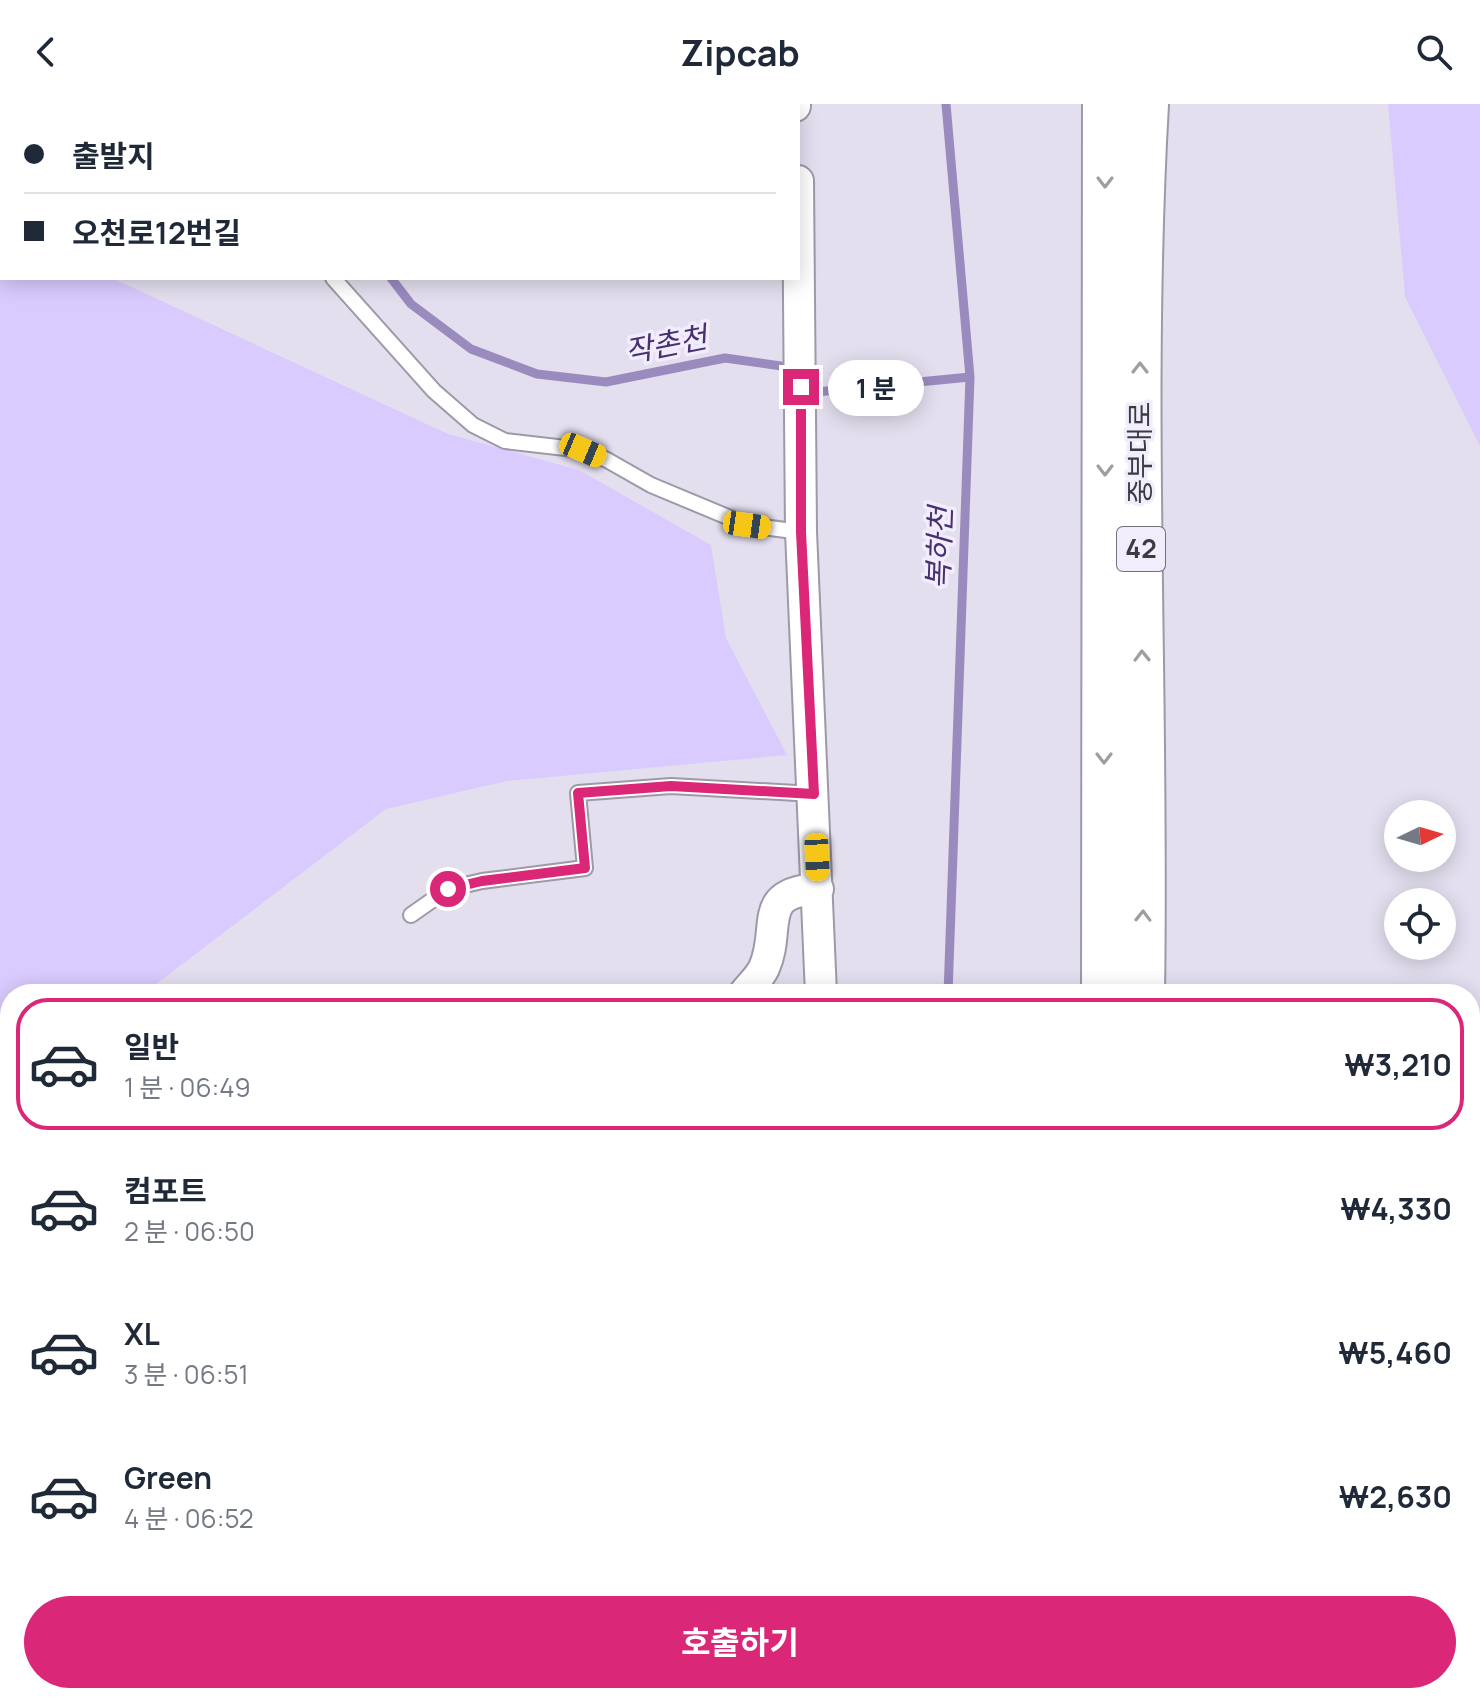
<!DOCTYPE html>
<html lang="ko">
<meta charset="utf-8">
<style>
body{margin:0;font-family:Manrope,"Noto Sans KR",sans-serif;background:#f2f2f3;color:#1f2937;height:100vh;display:flex;flex-direction:column;font-size:30px;white-space:nowrap}
*{box-sizing:border-box;margin:0}
p{font-size:26px;color:#747a83}
.icon{flex:none;width:44px;height:44px;fill:none;stroke:currentColor;stroke-width:2;stroke-linecap:round;stroke-linejoin:round}
.map{position:relative;flex:1;overflow:hidden}
.panel{position:absolute;left:0px;top:880px;width:1480px;height:720px;display:flex;flex-direction:column;background:#fff;border-radius:32px 32px 0 0;box-shadow:0 4px 20px #0003}
.panel>*{flex:none}
.top-card{position:absolute;left:0px;top:0px;width:800px;height:176px;box-shadow:0 4px 20px #0003;display:grid;align-content:center;height:176px;padding:0 24px;background:#fff}
.needle{width:52px;rotate:85deg}
.buttons{position:absolute;left:1384px;top:696px;display:grid;gap:16px}
.buttons a{display:grid;place-items:center;width:72px;height:72px;border-radius:50%;background:#fff;box-shadow:0 4px 20px #0003;font-size:40px}
.end{position:absolute;width:36px;height:36px;margin:-18px;border:10px solid #db2777;background:#fff;box-shadow:0 0 0 4px #fff}
.from{border-radius:50%}
.bubble{position:absolute;height:56px;border-radius:28px;background:#fff;box-shadow:0 4px 20px #0003;font-size:26px;font-weight:700;line-height:56px;text-align:center}
.car{position:absolute;width:24px;height:48px;margin:-24px -12px;border-radius:10px;box-shadow:0 0 6px 2px #0007;background:linear-gradient(#f5c518 24%,#345 0 40%,#f5c518 0 76%,#345 0 86%,#f5c518 0)}
.top-card b{display:flex;align-items:center;gap:28px;height:76px;font-size:30px}
.top-card b+b{border-top:2px solid #e0e1e3}
.top-card i{width:20px;height:20px;background:#1f2937}
ul{padding:14px 0 0;list-style:none}
li{display:flex;align-items:center;gap:24px;height:132px;margin:0 16px 12px;padding:0 8px;border:4px solid transparent;border-radius:32px}
li div{flex:1}
li b{display:block;font-size:30px}
li em{font-style:normal;font-weight:700}
li.current{border-color:#db2777}
li>.icon{width:72px;height:72px;stroke-width:1.5}
.button{display:flex;gap:16px;margin-top:auto;padding:16px 24px}
.button a{flex:1;height:92px;border-radius:48px;background:#db2777;color:#fff;font-size:32px;font-weight:700;line-height:92px;text-align:center}
header{display:flex;justify-content:space-between;align-items:center;height:104px;padding:0 24px;background:#fff;font-size:36px;font-weight:700}
.map>svg:first-child{display:block}
.green{fill:#d9cbfd}
.lines{fill:none;stroke-linecap:round;stroke-linejoin:round}
.stream{stroke:#9a8bbf;stroke-width:9}
.lane-casing{stroke:#9d99a7;stroke-width:18}
.street-casing{stroke:#9d99a7;stroke-width:34}
.secondary-casing{stroke:#9d99a7;stroke-width:46}
.primary-casing{stroke:#9d99a7;stroke-width:48}
.path{stroke:#aeaab7;stroke-width:5;stroke-dasharray:2 6;stroke-linecap:butt}
.lane{stroke:#fff;stroke-width:14}
.street{stroke:#fff;stroke-width:30}
.secondary{stroke:#fff;stroke-width:42}
.primary{stroke:#fff;stroke-width:44}
.oneway{stroke:#9e9da0}
.route{stroke:#db2777;stroke-width:10}
.labels{text-anchor:middle;stroke-width:7;stroke-linejoin:round;paint-order:stroke}
.shield{fill:#f1edfc;stroke:#727079;stroke-width:2}
.shield-label{font-size:26px;font-weight:bold;fill:#3c3b41}
.street-label{font-size:28px;fill:#3c3b41;stroke:#f1edfc}
.water-label{font-size:30px;font-style:italic;fill:#493171;stroke:#f1edfc}
</style>
<header><svg class="icon" aria-label="back" viewBox="0 0 24 24"><path d="M15 5l-7 7 7 7"/></svg>Zipcab<svg class="icon" aria-label="search" viewBox="0 0 24 24"><circle cx="10" cy="10" r="6"/><path d="M15 15l6 6"/></svg></header>
<div class="map">
<svg width="1480" height="1600" viewBox="0 0 1480 1600">
<rect width="100%" height="100%" fill="#e4dfef"/>
<path class="green" d="M1388 0H1480V342L1405 193Z
M0 121 2 174H112L448 330 579 366 711 441 726 534 787 651 507 677 386 705 143 890H10V1160L0 1168Z
M1480 945V1295L1470 1291V966Z"/>
<g class="lines">
<path class="stream" d="M259 0 262 2
M946 0 970 273 948 890
M391 174 411 200 471 245 537 270 606 278 725 254 795 264
M808 279 816 288 970 273
M822 1600 826 1590"/>
<g class="lane-casing">
<path id="lane" d="M151 0 154 2
M688 0 690 2
M333 174 434 287 473 321 505 337 583 346 607 356 651 381 747 421 801 428
M411 811 448 785 482 777 585 764 578 689 671 682 814 690"/>
</g>
<g class="street-casing">
<path id="street" d="M795 0V2
M798 77 801 428 821 890
M744 890C750 882 760 873 764 864 782 824 755 788 818 785
M0 1200 1 1192 10 1175
M0 1215 10 1232
M0 1482 10 1474
M350 1590 361 1600
M1319 1590 1326 1600
M178 1600 188 1590"/>
</g>
<g class="secondary-casing">
<path id="secondary" d="M457 1600 466 1590"/>
</g>
<g class="primary-casing">
<path id="primary" d="M1104 890 1105 0
M1142 890C1147 593 1129 296 1146 0
M1055 1600 1056 1590
M1100 1600 1101 1590"/>
</g>
<path class="path" d="M728 1600 734 1590"/>
<use href="#lane" class="lane"/>
<use href="#street" class="street"/>
<use href="#secondary" class="secondary"/>
<use href="#primary" class="primary"/>
</g>
<defs><path id="oneway-chevron" d="M-2-3.5L2.5 0L-2 3.5" fill="none" stroke-width="1.6" stroke-linecap="round" stroke-linejoin="round" transform="scale(2)"/></defs>
<g class="oneway">
<use href="#oneway-chevron" transform="translate(1105 78) rotate(90)"/>
<use href="#oneway-chevron" transform="translate(1140 264) rotate(-90)"/>
<use href="#oneway-chevron" transform="translate(1105 366) rotate(90)"/>
<use href="#oneway-chevron" transform="translate(1142 552) rotate(-91)"/>
<use href="#oneway-chevron" transform="translate(1104 654) rotate(90)"/>
<use href="#oneway-chevron" transform="translate(1143 812) rotate(-89)"/>
</g>
<g class="lines">
<path class="route" d="M448 785 482 777 585 764 578 689 671 682 814 690 801 428V283"/>
</g>
<g class="labels">
<rect class="shield" x="1117" y="423" width="48" height="44" rx="6"/>
<g class="shield-label">
<text x="1141" y="454">42</text>
</g>
<g class="street-label">
<text transform="translate(1140 349) rotate(-90)" y="10">중부대로</text>
</g>
<g class="water-label">
<text transform="translate(666 241) rotate(-11)" y="10">작촌천</text>
<text transform="translate(940 444) rotate(-88)" y="10">복하천</text>
</g>
</g>
</svg>
<div class="buttons">
<a><svg class="needle" viewBox="-14 -14 28 28"><path d="M0-13l5 13h-10z" fill="#e53935"/><path d="M0 13l5-13h-10z" fill="#747a83"/></svg></a>
<a><svg class="icon" aria-label="locate" viewBox="0 0 24 24"><circle cx="12" cy="12" r="6"/><path d="M12 2v4M12 18v4M2 12h4M18 12h4"/></svg></a>
</div>
<i class="end from" style="left:448px;top:785px"></i>
<i class="end" style="left:801px;top:283px"></i>
<div class="bubble" style="left:828px;top:256px;width:96px">1 분</div>
<i class="car" style="left:583px;top:346px;rotate:113deg"></i>
<i class="car" style="left:747px;top:421px;rotate:98deg"></i>
<i class="car" style="left:817px;top:753px;rotate:177deg"></i>
<div class="top-card">
<b><i class="from"></i>출발지</b>
<b><i></i>오천로12번길</b>
</div>
<section class="panel">
<ul>
<li class="current"><svg class="icon" aria-label="car" viewBox="0 0 24 24"><path d="M5 17H2v-5l4-1 3-4h7l3 4 3 1v5h-3M9 17h6M6 11h13"/><circle cx="7" cy="17" r="2"/><circle cx="17" cy="17" r="2"/></svg><div><b>일반</b><p>1 분 · 06:49</p></div><em>₩3,210</em></li>
<li><svg class="icon" aria-label="car" viewBox="0 0 24 24"><path d="M5 17H2v-5l4-1 3-4h7l3 4 3 1v5h-3M9 17h6M6 11h13"/><circle cx="7" cy="17" r="2"/><circle cx="17" cy="17" r="2"/></svg><div><b>컴포트</b><p>2 분 · 06:50</p></div><em>₩4,330</em></li>
<li><svg class="icon" aria-label="car" viewBox="0 0 24 24"><path d="M5 17H2v-5l4-1 3-4h7l3 4 3 1v5h-3M9 17h6M6 11h13"/><circle cx="7" cy="17" r="2"/><circle cx="17" cy="17" r="2"/></svg><div><b>XL</b><p>3 분 · 06:51</p></div><em>₩5,460</em></li>
<li><svg class="icon" aria-label="car" viewBox="0 0 24 24"><path d="M5 17H2v-5l4-1 3-4h7l3 4 3 1v5h-3M9 17h6M6 11h13"/><circle cx="7" cy="17" r="2"/><circle cx="17" cy="17" r="2"/></svg><div><b>Green</b><p>4 분 · 06:52</p></div><em>₩2,630</em></li>
</ul>
<div class="button"><a>호출하기</a></div>
</section>
</div>
